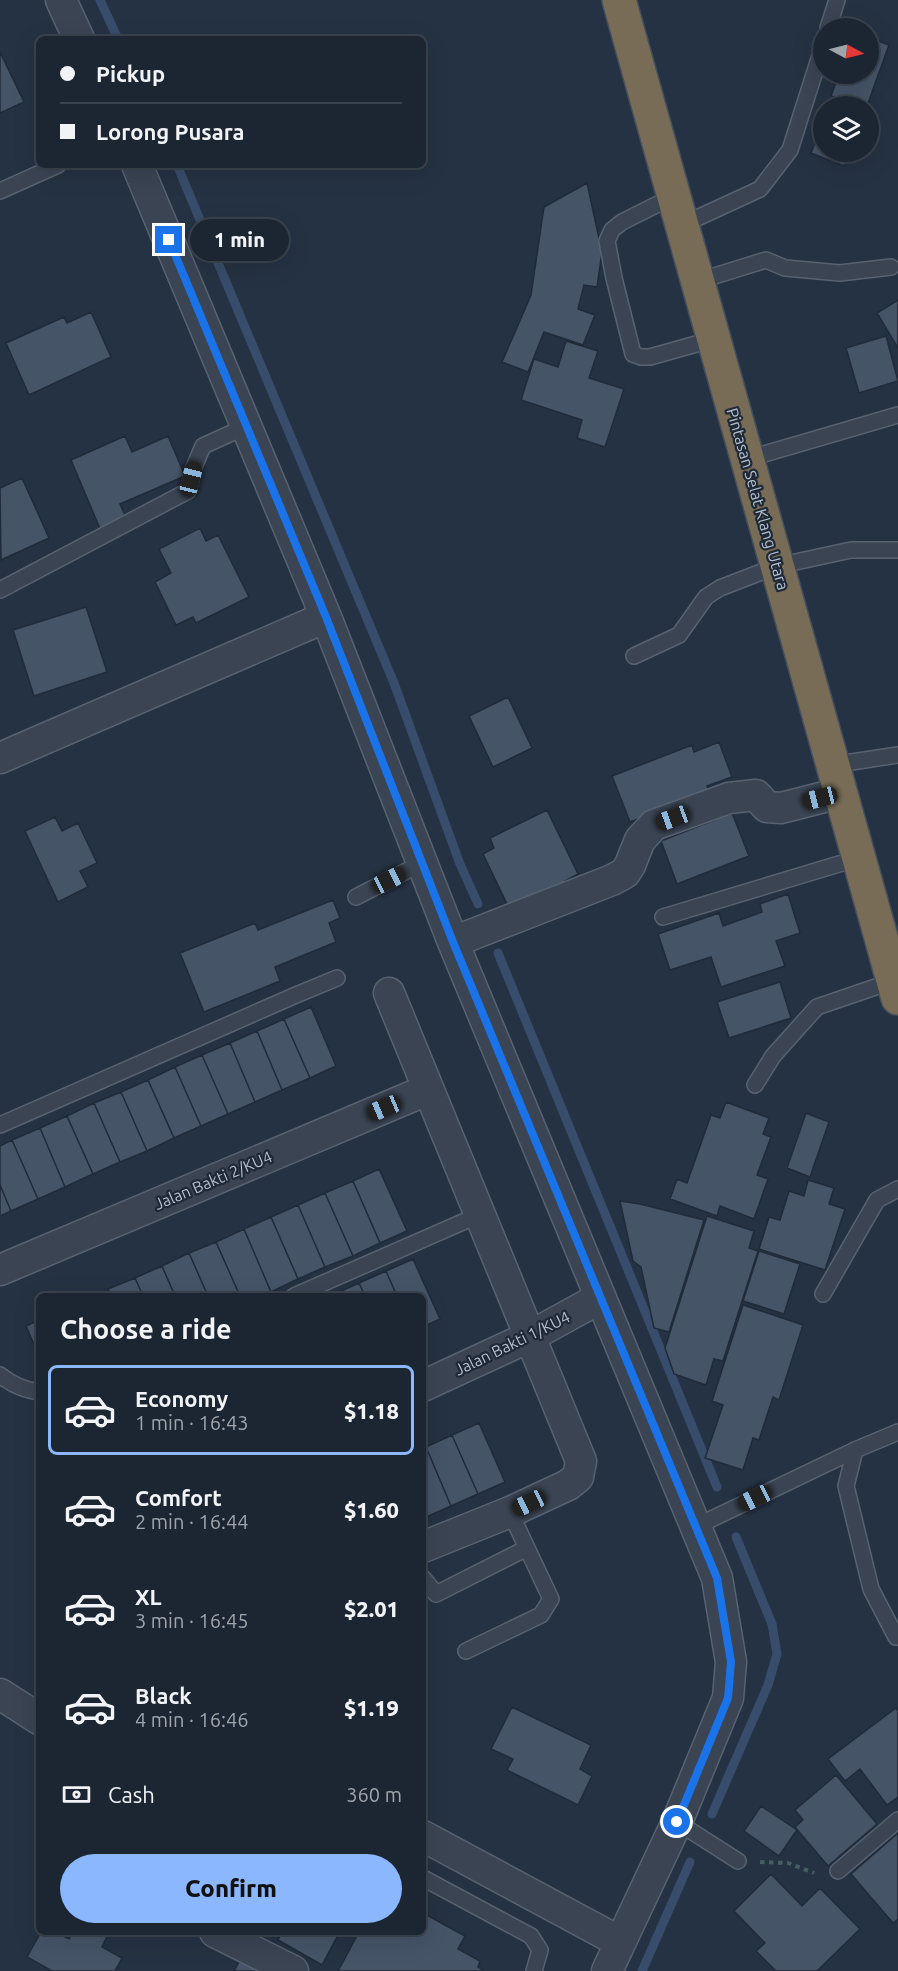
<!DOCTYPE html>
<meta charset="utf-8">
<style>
body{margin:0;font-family:Ubuntu,sans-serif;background:#29323e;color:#f1f3f6;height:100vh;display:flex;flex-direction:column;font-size:22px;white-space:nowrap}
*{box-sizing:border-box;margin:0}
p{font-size:20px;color:#a0a5ac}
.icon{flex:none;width:33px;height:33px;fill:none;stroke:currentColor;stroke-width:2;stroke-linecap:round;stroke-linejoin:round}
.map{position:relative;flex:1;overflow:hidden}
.sheet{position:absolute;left:36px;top:1293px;width:390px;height:642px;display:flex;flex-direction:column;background:#1c2632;border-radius:9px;box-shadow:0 6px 24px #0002,0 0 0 2px #3a434d}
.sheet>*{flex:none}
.guide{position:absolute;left:36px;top:36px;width:390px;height:132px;border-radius:9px;box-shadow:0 6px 24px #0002,0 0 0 2px #3a434d;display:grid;align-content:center;height:132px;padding:0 24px;background:#1c2632}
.needle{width:39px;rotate:97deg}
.buttons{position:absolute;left:813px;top:18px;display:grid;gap:12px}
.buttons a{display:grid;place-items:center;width:66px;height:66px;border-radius:50%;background:#1c2632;box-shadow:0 6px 24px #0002,0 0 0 2px #3a434d;font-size:30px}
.end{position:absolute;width:27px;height:27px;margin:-14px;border:8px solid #1a73e8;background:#fff;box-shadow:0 0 0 3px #fff}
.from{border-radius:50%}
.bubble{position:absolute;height:42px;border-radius:21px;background:#1c2632;box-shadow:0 6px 24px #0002,0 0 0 2px #3a434d;font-size:20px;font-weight:800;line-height:42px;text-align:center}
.car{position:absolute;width:18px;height:36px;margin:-18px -9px;border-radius:8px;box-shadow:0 0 4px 2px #0007;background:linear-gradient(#222 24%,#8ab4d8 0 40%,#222 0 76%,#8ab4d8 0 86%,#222 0)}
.guide b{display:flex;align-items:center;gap:21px;height:57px;font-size:22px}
.guide b+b{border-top:2px solid #3a434d}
.guide i{width:15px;height:15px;background:#f1f3f6}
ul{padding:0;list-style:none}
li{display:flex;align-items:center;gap:18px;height:90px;margin:0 12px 9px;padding:0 12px;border:3px solid transparent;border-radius:9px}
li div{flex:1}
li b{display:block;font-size:22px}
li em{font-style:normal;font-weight:800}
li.on{border-color:#8bb7fe}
li>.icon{width:54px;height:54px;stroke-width:1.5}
h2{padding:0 24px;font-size:27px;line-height:72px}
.pay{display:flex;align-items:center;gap:15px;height:66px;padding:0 24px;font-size:22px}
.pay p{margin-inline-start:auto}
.action{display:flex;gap:12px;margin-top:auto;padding:12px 24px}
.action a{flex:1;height:69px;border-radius:36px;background:#8bb7fe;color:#111;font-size:24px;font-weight:800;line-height:69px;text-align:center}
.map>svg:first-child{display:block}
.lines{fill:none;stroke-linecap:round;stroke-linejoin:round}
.stream{stroke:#384d6b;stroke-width:9}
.building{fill:#465468;stroke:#202b3a;stroke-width:1.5}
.lane-casing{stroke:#586270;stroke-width:18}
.street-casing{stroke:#586270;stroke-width:33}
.highway-casing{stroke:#444f5d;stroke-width:36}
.path{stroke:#455e61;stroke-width:4;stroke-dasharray:4.5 4.5;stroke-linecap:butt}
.lane{stroke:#3a4453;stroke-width:15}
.street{stroke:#3a4453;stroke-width:30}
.highway{stroke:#796c56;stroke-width:33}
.route{stroke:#1a73e8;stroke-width:8}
.labels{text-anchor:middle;stroke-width:4.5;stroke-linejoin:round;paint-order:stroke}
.street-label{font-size:16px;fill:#b7bfcd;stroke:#1e2938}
</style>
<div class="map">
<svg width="898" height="1971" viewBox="0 0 898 1971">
<rect width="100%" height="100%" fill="#253243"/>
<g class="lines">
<path class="stream" d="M100 0 118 39
M177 165 394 683 460 864 478 904
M498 953 717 1487
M712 1814 768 1685 777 1654 772 1624 736 1537
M642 1971 690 1862"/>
</g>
<path class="building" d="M868 37 889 45 867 106H862L831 96 839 74H868Z
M0 52 24 102 0 113Z
M824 120V152H850L844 166 811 153Z
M587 183 602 252 597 287 584 285 578 309 595 315 583 345 544 332 528 372 502 362 531 295 544 207Z
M898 300V348L877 313Z
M91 312 111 357 29 395 6 343 64 317 67 323Z
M886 336 898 381 859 393 846 348Z
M566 341 598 351 589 378 624 389 605 447 577 438 582 420 521 400 534 359 558 367Z
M125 436 132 452 168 436 185 476 120 504 127 520 101 531 71 460Z
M22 478 49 538 1 560 0 488Z
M200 528 206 541 218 535 249 597 196 623 193 617 176 625 155 582 171 573 159 549Z
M86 607 107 672 34 696 13 630Z
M508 697 532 748 493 767 469 716Z
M719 742 732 777 707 786 709 791 630 822 612 776 692 745 694 752Z
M547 810 578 874 565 881 570 892 509 908 483 854 494 848 490 838Z
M732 813 749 856 677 884 661 841Z
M55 817 62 831 78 823 97 863 80 871 88 887 58 902 25 831Z
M788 894 800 933 776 941 785 966 721 987 711 957 670 970 658 934 719 913 723 926 762 912 760 904Z
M333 900 340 918 329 923 336 942 275 967 280 981 204 1012 180 953 255 923 258 930Z
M780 982 791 1018 729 1038 717 1002Z
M311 1007 336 1066 310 1078 284 1019Z
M284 1019 310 1078 282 1090 257 1031Z
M257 1031 282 1090 255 1102 230 1043Z
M230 1043 255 1102 228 1114 202 1055Z
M202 1055 228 1114 201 1126 175 1067Z
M175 1067 201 1126 174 1138 148 1080Z
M148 1080 174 1138 147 1151 121 1092Z
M121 1092 147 1151 120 1162 94 1103Z
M726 1102 769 1118 763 1134 771 1137 757 1175 768 1179 754 1219 720 1206 717 1216 670 1199 677 1179 687 1183 711 1115 720 1118Z
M94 1103 120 1162 93 1174 67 1116Z
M806 1113 829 1122 810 1177 787 1168Z
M67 1116 93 1174 65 1187 40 1128Z
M40 1128 65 1187 38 1199 12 1140Z
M12 1140 38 1199 11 1211 0 1185V1146Z
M379 1169 407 1231 380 1243 353 1181Z
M808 1180 834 1188 829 1204 845 1209 825 1270 759 1249 769 1217 780 1220 789 1191 804 1196Z
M353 1181 380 1243 353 1256 325 1193Z
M0 1185 11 1211 0 1216Z
M325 1193 353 1256 325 1267 298 1205Z
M620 1201 640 1204 704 1220 669 1332 654 1328 641 1267 633 1261Z
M298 1205 325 1267 298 1279 271 1217Z
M707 1216 754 1231 749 1248 758 1251 723 1361 714 1359 706 1385 674 1374 665 1348Z
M271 1217 298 1279 271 1292 244 1229Z
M244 1229 271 1292 261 1296H240L216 1242Z
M216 1242 240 1296H208L189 1253Z
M759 1251 800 1264 784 1314 743 1301Z
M189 1253 208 1296H175L162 1266Z
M413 1259 440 1319 423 1327V1296H397L386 1271Z
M162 1266 175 1296H143L135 1278Z
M386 1271 397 1296H365L359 1283Z
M135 1278 143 1296H111L108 1289Z
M359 1283 365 1296H332V1295Z
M743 1305 803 1325 779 1400 773 1397 759 1440 753 1438 743 1470 705 1458 723 1405 712 1401Z
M39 1320V1356L26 1326Z
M479 1423 505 1482 478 1494 452 1435Z
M452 1435 478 1494 451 1506 426 1447Z
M426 1447 451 1506 424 1518 423 1448Z
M512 1707 591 1745 580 1769 592 1776 578 1805 507 1770 513 1759 491 1749Z
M896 1708 898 1711V1797L887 1805 860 1769 845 1781 828 1759Z
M836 1775 877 1824 828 1866 795 1827 803 1820 795 1810Z
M761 1806 797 1830 779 1856 744 1831Z
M898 1833V1919L893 1923 851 1874Z
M771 1874 802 1906 820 1888 860 1929 817 1971H776L756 1951 765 1943 734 1911Z
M423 1913 465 1936 458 1949 480 1961 478 1967 484 1971H338L359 1932H423Z
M41 1932H56L69 1939 73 1932H109L102 1947 122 1958 115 1971H52L27 1957Z
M282 1932H333L338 1935 322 1965 278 1940Z
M244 1953 277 1971H234Z"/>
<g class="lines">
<g class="lane-casing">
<path id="lane" d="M828 28 837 0
M0 191 58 165
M674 196 622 222 612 230 607 241 614 278 633 354 641 357H650L714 339
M682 225 760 189 790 150 824 43
M698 281 766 260 785 268 840 273 891 267
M747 459 898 415
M0 590 188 491 194 467 203 446 247 426
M634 656 679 635 706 597 720 588 777 566 851 550H898
M832 765 898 755
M356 897 422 863
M663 917 859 858
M755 1085 773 1056 817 1007 893 981
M0 1125 296 995 337 978
M823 1294 877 1200 898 1189
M294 1296 481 1214
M0 1375C11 1384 25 1390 39 1392
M855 1450 846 1486 871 1589 896 1637H898
M695 1527 855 1450 898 1432
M423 1578 436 1594 527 1548
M466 1651 541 1615 551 1599 510 1512
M677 1822 738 1861
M838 1871 898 1820
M423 1878 531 1936 540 1950 534 1971"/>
</g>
<g class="street-casing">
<path id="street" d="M61 0 79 39
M137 165 326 617 453 942 717 1578 731 1662 728 1698 677 1822 607 1971
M0 758 326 617
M453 942 612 880 625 873 630 865 640 840 654 825 729 798 756 795 767 807 781 808 840 793
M389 993 581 1461 578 1477 568 1485 510 1512 423 1547
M0 1270 427 1090
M423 1386 529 1337 600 1298
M0 1694 39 1719
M423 1836 620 1942
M215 1932 293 1971"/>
</g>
<g class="highway-casing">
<path id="highway" d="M619 0 898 998"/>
</g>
<path class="path" d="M760 1862 788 1863 814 1873"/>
<use href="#lane" class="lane"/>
<use href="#street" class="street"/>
<use href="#highway" class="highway"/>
</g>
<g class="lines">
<path class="route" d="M169 240 326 617 453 942 717 1578 731 1662 728 1698 677 1822"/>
</g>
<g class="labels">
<g class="street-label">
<text transform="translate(758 499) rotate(74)" y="6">Pintasan Selat Klang Utara</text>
<text transform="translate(213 1180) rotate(-23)" y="6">Jalan Bakti 2/KU4</text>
<text transform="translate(512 1343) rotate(-26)" y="6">Jalan Bakti 1/KU4</text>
</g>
</g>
</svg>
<div class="buttons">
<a><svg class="needle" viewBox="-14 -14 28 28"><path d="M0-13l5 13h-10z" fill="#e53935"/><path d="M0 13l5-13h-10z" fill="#a0a5ac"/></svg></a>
<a><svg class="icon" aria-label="layers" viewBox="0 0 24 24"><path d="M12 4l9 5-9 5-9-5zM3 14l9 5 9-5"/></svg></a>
</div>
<i class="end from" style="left:677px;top:1822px"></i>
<i class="end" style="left:169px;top:240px"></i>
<div class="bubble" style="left:190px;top:219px;width:99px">1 min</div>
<i class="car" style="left:191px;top:479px;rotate:14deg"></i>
<i class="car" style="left:820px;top:798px;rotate:256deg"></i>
<i class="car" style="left:673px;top:818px;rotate:250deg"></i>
<i class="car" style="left:389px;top:880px;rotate:63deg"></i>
<i class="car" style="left:384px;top:1108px;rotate:247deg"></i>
<i class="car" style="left:755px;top:1498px;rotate:244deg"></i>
<i class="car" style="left:529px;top:1503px;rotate:245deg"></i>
<div class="guide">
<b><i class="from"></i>Pickup</b>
<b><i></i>Lorong Pusara</b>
</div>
<section class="sheet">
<h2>Choose a ride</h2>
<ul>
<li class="on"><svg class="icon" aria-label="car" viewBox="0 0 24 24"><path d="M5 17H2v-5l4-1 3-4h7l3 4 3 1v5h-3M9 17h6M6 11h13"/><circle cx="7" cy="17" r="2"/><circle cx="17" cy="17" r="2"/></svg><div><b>Economy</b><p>1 min · 16:43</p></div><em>$1.18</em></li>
<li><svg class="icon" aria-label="car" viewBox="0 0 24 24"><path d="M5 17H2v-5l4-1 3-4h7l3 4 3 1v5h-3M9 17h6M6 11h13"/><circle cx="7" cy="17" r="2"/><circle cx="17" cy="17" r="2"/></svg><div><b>Comfort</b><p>2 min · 16:44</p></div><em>$1.60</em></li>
<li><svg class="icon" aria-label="car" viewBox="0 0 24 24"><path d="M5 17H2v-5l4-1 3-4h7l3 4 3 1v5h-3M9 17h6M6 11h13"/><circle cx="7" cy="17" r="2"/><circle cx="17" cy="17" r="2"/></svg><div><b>XL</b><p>3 min · 16:45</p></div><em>$2.01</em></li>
<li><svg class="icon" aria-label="car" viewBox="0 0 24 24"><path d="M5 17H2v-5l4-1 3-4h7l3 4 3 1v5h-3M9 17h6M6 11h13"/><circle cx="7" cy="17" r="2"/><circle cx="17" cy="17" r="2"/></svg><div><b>Black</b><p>4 min · 16:46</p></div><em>$1.19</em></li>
</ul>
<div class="pay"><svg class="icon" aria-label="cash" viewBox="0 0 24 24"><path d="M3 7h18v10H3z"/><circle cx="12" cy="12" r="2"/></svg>Cash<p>360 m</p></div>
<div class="action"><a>Confirm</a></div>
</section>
</div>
